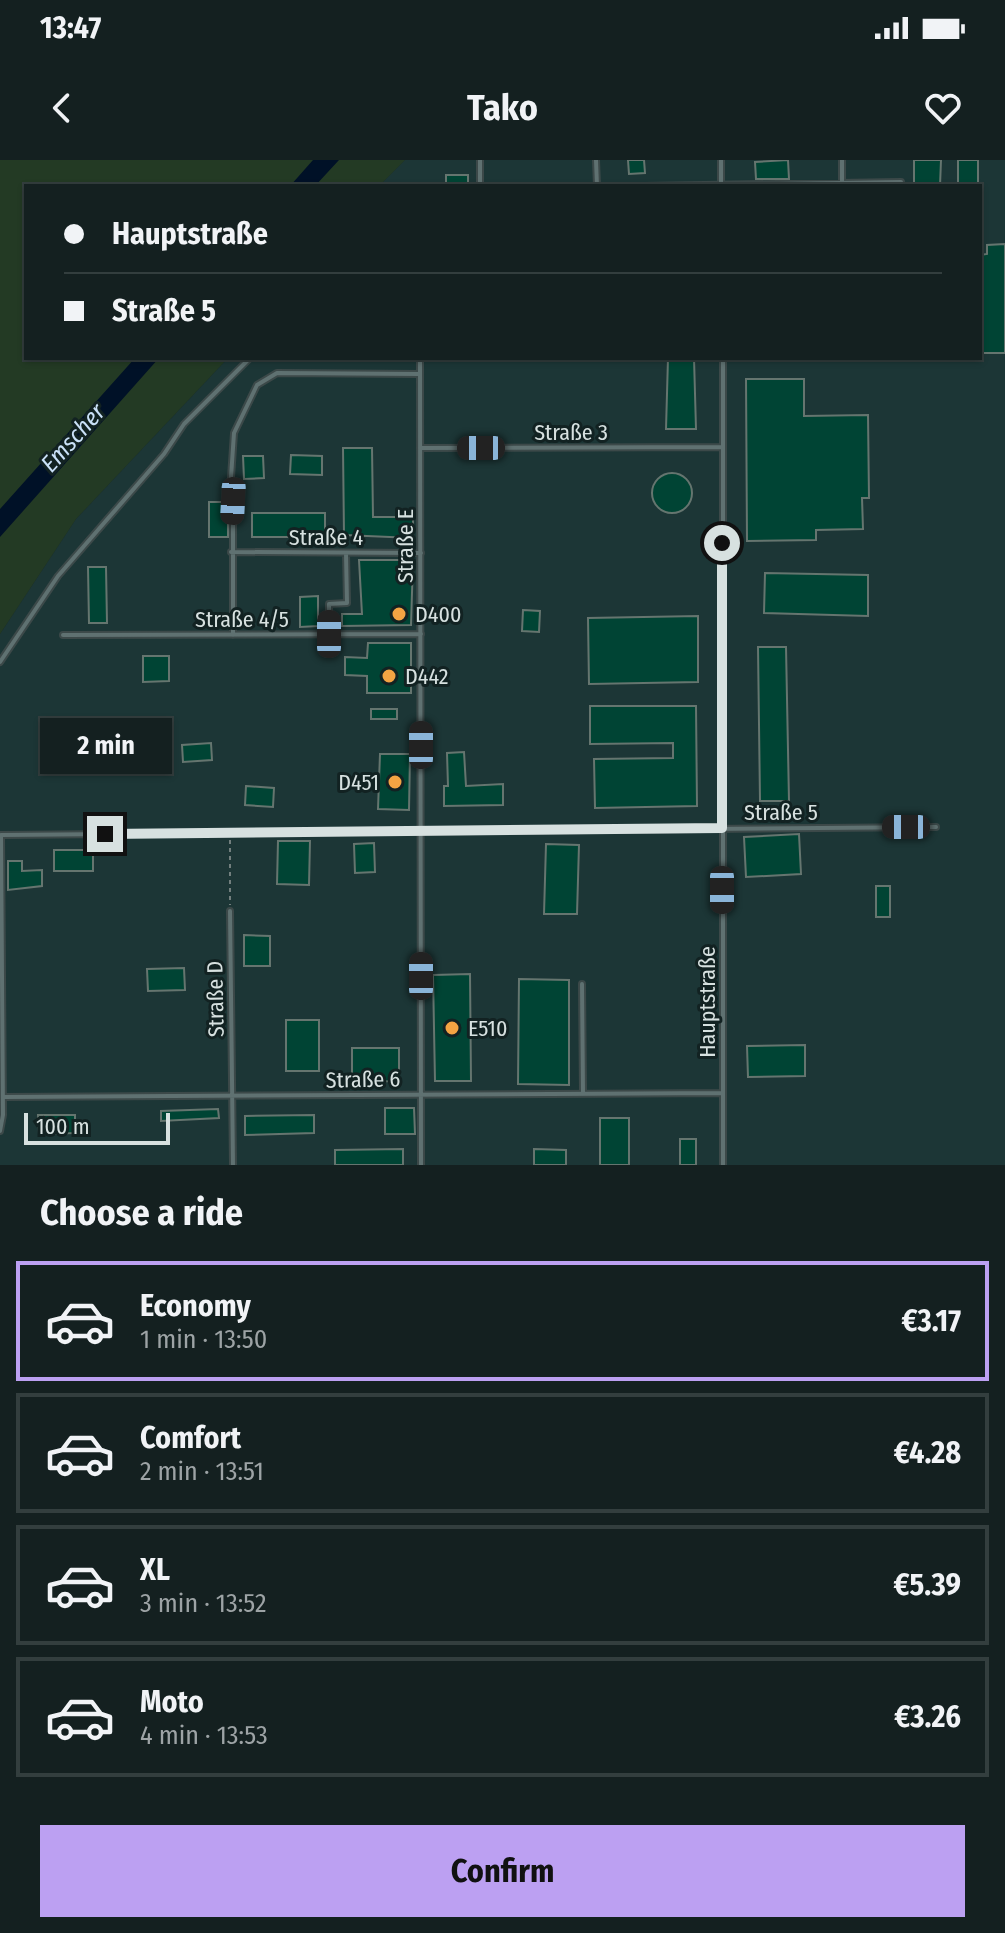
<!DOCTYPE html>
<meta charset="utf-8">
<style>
body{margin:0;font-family:"Fira Sans Condensed",sans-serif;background:#1d2829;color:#f1f3f6;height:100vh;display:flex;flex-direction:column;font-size:30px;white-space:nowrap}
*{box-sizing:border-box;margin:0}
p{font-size:26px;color:#9da3a5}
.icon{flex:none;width:44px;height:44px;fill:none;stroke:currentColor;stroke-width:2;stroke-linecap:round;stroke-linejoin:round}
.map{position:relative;height:1005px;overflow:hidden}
.sheet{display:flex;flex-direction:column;background:#142020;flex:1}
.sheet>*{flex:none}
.banner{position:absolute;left:24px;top:24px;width:958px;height:176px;border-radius:0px;box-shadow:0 2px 6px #0004,0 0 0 2px #333e3e;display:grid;align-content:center;height:176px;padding:0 40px;background:#142020}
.scale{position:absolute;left:24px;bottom:20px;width:146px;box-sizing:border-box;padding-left:8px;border:4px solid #d7e1e0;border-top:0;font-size:22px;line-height:28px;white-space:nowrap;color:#d7e1e0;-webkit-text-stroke:6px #122222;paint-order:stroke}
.end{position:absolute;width:36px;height:36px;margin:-18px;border:10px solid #d7e1e0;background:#111;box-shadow:0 0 0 4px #111}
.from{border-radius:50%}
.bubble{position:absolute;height:56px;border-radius:0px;background:#142020;box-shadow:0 2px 6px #0004,0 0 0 2px #333e3e;font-size:26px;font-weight:700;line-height:56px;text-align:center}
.car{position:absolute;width:24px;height:48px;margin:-24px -12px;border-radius:10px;box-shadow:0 0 6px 2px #0007;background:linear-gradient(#222 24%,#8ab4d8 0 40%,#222 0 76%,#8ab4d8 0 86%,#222 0)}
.banner b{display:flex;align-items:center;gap:28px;height:76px;font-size:30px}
.banner b+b{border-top:2px solid #333e3e}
.banner i{width:20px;height:20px;background:#f1f3f6}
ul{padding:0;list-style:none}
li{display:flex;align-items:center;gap:24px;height:120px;margin:0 16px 12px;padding:0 24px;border:4px solid #333e3e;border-radius:0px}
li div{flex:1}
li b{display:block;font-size:30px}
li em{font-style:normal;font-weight:700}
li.on{border-color:#bca0f2}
li>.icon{width:72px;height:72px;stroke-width:1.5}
h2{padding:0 40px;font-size:36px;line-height:96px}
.action{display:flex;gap:16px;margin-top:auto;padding:16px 40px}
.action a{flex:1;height:92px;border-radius:0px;background:#bca0f2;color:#111;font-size:32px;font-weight:700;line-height:92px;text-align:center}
.status{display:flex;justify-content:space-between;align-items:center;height:56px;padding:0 40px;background:#142020;direction:ltr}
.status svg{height:22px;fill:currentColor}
header{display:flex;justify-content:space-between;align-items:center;height:104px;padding:0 40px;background:#142020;font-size:36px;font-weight:700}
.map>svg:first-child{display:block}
.built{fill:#1c3636}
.green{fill:#233a24}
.water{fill:#001127}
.building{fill:#004434;stroke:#65756f;stroke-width:2}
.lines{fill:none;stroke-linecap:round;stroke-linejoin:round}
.service-casing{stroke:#3c4949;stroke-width:8}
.path{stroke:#727f7e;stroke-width:2;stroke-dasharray:4 4;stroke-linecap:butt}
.service{stroke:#5f7171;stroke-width:4}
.route{stroke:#d7e1e0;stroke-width:10}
.poi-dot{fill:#f3a443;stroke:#122222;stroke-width:3}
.labels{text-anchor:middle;stroke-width:6;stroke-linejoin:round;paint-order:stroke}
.street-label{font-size:22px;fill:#d7e1e0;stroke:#122222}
.poi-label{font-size:22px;fill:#d7e1e0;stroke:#122222;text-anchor:start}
.water-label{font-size:24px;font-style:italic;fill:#cae1f8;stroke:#122222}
</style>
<div class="status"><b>13:47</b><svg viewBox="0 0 49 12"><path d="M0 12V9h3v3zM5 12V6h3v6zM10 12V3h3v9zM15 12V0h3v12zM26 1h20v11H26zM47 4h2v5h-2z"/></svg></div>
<header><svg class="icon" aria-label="back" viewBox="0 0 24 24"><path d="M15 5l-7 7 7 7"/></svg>Tako<svg class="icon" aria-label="heart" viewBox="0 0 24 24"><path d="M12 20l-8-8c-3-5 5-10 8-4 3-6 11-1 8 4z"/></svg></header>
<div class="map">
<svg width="1005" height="1005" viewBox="0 0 1005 1005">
<rect width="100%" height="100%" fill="#1b2b2b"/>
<path class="built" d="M405 0H1005V1005H0V474L76 359 228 198H980V26H379Z"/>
<path class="green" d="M0 0H405L379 26H26V198H228L76 359 0 474Z"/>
<path class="water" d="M313 0H339L315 26H290Z
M135 198H159L0 377V349Z"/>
<path class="building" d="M628 0H644L645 13 629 14Z
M788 0 789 19H756L755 2Z
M914 0H941L940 26H914Z
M958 0H978V26H958Z
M446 15H468V26H446Z
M1005 84V193H980V95L987 94V85Z
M668 198H694L696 269H666Z
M746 219H804V256L868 255 869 338H862L863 369 816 370V380L747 381Z
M343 288H372L373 357H413V378L344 375Z
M291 295 322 296V315L290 314Z
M243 296H263L264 318 244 319Z
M652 333a20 20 0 1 1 40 0a20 20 0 1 1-40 0Z
M209 342H228V377H209Z
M252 353H325V377H252Z
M359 400H413L411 465 342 466V454H362Z
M88 407H106L107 463H89Z
M765 413 868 415V456L764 453Z
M318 436V466L300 467V437Z
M523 450 540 451 539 472 522 471Z
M698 456V522L589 524 588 458Z
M368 483H411V533H367V516L345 515V497L367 498Z
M758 487H786L789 641H760Z
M143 496H169V521L143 522Z
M590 546H696L697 646 595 648 594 599 673 598V583L590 584Z
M371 549H397V559H371Z
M211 583 212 600 183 602 182 585Z
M464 592 466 626 503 624V645L444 646V626H448L447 593Z
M380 594H410L409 650 378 649Z
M246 626 274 628 273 647 245 645Z
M799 674 801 714 746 717 744 677Z
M278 681H310L309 725 277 724Z
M374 683 375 712 355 713 354 684Z
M546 684 579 685 577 754H544Z
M54 690H93V711H54Z
M8 701H22V711L42 710V726L8 730Z
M876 726H890V757H876Z
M244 775 270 776V806H244Z
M184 808 185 830 148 831 147 809Z
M470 814 471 921H435L433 815Z
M519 819 569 820V925L518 924Z
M286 860H319V911H286Z
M805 885V916L748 917 747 886Z
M352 888H399V921L352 922Z
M385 948H414L415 974H385Z
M218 949 219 958 161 961V951Z
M38 955H75V973L39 974Z
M314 955V973L245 975V956Z
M600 958H629V1005H600Z
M680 979H696V1005H680Z
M403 989V1005H335V990Z
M534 989 566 990V1005H534Z"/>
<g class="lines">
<g class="service-casing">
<path id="service" d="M480 0V26
M596 0 597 26
M721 0V26
M842 0V24
M643 26 901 22
M420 198 421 1005
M723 198V1005
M420 288 722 287
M231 392 421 393
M329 474V444L347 443 346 393
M63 475 421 474
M233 475V341L230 332 234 273 257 225 277 213 420 214
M0 502 58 416 164 294 184 264 250 198
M230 751 233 1005
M582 824 583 933
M3 937 723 933
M0 971 3 955 1 675 936 667"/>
</g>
<path class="path" d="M230 680V745"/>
<use href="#service" class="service"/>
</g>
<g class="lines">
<path class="route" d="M105 674 722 668V383"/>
</g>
<g class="poi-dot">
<circle cx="399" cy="454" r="8"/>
<circle cx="389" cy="516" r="8"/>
<circle cx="395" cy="622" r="8"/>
<circle cx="452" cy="868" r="8"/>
</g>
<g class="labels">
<g class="street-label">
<text x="571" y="280">Straße 3</text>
<text x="326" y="385">Straße 4</text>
<text transform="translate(405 386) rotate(-90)" y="8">Straße E</text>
<text x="242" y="467">Straße 4/5</text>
<text x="781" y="660">Straße 5</text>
<text transform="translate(215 839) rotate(-91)" y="8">Straße D</text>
<text transform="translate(707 842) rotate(-90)" y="8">Hauptstraße</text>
<text transform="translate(363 919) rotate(-1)" y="8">Straße 6</text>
</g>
<g class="poi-label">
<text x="415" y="462">D400</text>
<text x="405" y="524">D442</text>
<text x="379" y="630" text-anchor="end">D451</text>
<text x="468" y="876">E510</text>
</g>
<g class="water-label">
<text transform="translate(73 278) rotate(-48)" y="8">Emscher</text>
</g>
</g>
</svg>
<div class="scale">100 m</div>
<i class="end from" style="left:722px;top:383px"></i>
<i class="end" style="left:105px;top:674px"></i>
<div class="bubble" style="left:40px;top:558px;width:132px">2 min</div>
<i class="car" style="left:481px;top:288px;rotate:270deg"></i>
<i class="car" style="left:233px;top:341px;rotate:183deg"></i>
<i class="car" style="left:329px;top:474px;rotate:0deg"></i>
<i class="car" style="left:421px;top:585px;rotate:0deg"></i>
<i class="car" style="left:906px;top:667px;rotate:270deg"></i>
<i class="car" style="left:722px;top:730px;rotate:180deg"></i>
<i class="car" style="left:421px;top:816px;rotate:0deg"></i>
<div class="banner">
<b><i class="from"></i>Hauptstraße</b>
<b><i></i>Straße 5</b>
</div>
</div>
<section class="sheet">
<h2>Choose a ride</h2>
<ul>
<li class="on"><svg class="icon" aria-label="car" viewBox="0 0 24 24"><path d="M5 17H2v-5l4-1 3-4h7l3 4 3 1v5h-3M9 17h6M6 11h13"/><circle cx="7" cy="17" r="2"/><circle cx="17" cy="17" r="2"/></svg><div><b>Economy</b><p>1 min · 13:50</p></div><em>€3.17</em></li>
<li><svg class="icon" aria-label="car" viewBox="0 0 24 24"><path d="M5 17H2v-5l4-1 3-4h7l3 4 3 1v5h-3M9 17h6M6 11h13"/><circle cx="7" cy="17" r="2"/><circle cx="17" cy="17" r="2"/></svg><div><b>Comfort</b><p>2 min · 13:51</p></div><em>€4.28</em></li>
<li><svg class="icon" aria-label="car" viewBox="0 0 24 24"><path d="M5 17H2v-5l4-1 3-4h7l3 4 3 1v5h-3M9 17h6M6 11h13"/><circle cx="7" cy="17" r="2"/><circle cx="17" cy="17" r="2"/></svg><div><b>XL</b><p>3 min · 13:52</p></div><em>€5.39</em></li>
<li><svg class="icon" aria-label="car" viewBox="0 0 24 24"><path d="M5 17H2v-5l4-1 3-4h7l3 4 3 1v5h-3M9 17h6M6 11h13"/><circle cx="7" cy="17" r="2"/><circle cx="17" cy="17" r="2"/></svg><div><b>Moto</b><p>4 min · 13:53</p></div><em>€3.26</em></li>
</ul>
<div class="action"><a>Confirm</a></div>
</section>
